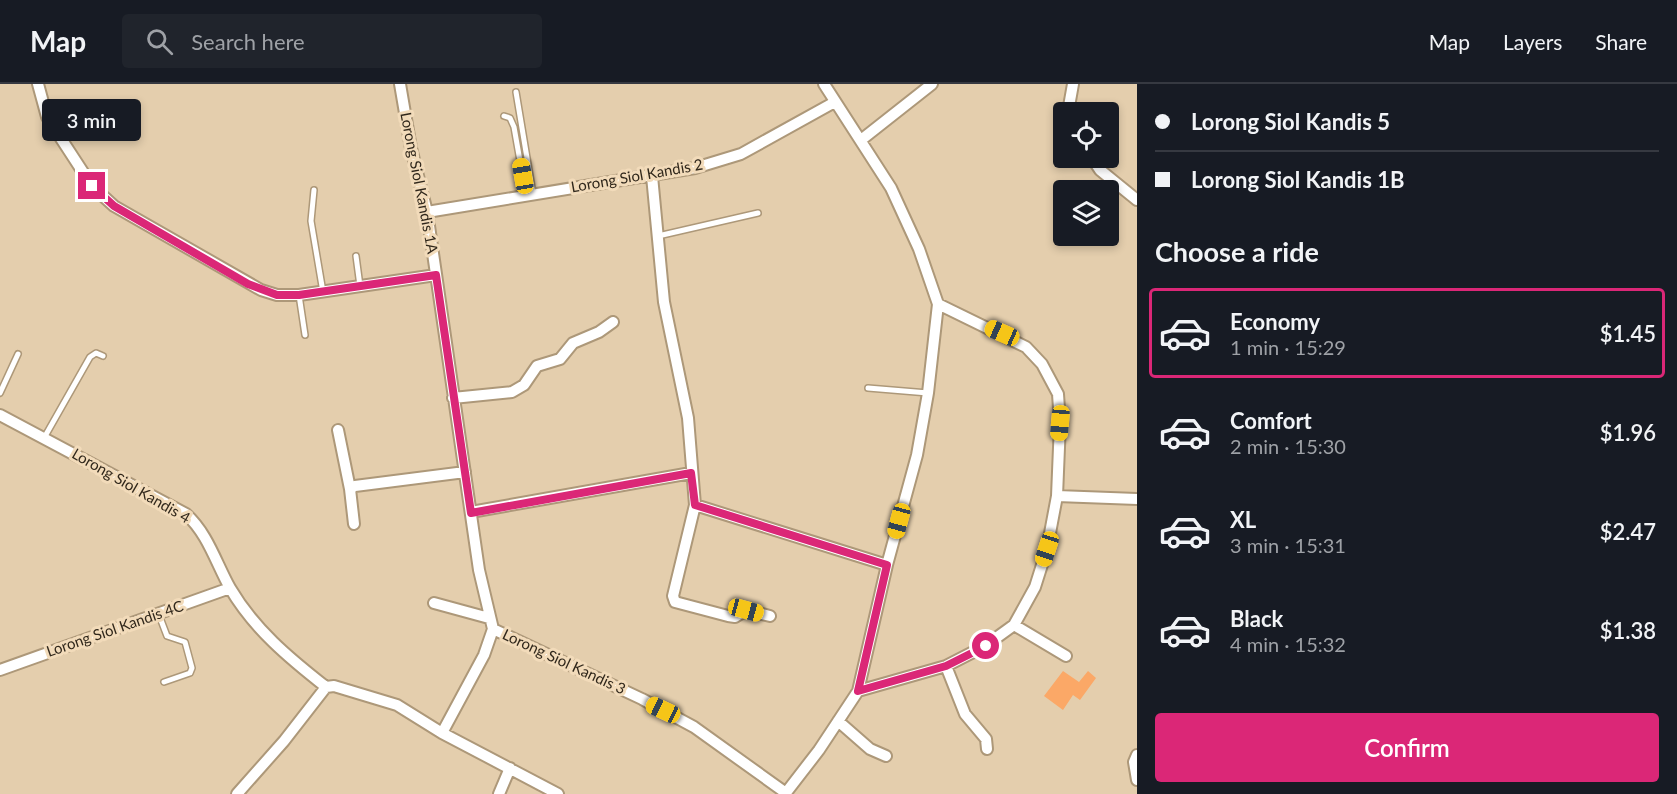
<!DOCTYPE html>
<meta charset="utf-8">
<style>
body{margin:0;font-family:Lato,sans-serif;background:#20242c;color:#f1f3f6;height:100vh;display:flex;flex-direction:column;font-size:22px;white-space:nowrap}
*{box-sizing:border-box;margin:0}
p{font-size:20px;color:#9ea1a6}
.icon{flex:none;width:33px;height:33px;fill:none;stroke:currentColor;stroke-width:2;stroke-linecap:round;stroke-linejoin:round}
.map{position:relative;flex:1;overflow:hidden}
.panel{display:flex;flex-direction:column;background:#171b24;width:540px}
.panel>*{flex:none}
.top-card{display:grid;align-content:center;height:132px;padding:0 18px;background:#171b24}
.fabs{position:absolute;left:1053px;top:18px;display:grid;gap:12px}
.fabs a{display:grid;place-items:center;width:66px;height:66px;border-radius:6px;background:#171b24;box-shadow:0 3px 9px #0003;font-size:30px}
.end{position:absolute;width:27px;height:27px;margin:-14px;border:8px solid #db2777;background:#fff;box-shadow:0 0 0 3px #fff}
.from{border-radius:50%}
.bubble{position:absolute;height:42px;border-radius:6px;background:#171b24;box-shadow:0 3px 9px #0003;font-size:20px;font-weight:600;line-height:42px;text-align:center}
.car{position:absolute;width:18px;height:36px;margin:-18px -9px;border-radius:8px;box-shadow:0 0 4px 2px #0007;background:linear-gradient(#f5c518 24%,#345 0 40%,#f5c518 0 76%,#345 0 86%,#f5c518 0)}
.top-card b{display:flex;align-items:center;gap:21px;height:57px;font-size:22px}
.top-card b+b{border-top:2px solid #363941}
.top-card i{width:15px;height:15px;background:#f1f3f6}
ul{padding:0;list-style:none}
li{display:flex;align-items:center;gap:18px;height:90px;margin:0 12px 9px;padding:0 6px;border:3px solid transparent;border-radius:6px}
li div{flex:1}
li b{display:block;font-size:22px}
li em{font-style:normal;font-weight:600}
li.active{border-color:#db2777}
li>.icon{width:54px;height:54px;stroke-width:1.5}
h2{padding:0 18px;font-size:27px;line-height:72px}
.cta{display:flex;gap:12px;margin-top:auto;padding:12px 18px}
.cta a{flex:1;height:69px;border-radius:6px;background:#db2777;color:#fff;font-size:24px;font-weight:600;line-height:69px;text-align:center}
header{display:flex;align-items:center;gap:36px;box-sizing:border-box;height:84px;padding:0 30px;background:#171b24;border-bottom:2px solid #363941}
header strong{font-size:28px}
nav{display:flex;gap:33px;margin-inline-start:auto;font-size:21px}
.search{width:420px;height:54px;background:#20242c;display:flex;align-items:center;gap:15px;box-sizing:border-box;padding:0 21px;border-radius:6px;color:#9ea1a6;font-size:22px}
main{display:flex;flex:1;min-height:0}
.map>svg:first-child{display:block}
.building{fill:#fba867}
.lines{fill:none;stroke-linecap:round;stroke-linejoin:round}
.service-casing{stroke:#ad9879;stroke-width:8}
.minor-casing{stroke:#ad9879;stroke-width:14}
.service{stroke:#fff;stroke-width:5}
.minor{stroke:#fff;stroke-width:10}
.route{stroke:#db2777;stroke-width:8}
.labels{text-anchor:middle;stroke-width:6;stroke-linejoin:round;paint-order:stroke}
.street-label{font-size:15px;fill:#30271b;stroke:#f2dbba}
</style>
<header>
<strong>Map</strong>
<div class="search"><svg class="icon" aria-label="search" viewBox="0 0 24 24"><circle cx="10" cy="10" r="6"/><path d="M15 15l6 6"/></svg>Search here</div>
<nav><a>Map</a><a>Layers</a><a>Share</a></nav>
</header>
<main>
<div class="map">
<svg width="1137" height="710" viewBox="0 0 1137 710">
<rect width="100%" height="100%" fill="#e4cead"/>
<path class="building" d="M1063 587 1079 598 1088 587 1096 594 1080 616 1073 611 1063 626 1044 612Z"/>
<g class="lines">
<g class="service-casing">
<path id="service" d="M516 8 533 110
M504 32 510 34 514 43 526 111
M314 106 311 137 323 208
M658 152 758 129
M356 172 360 202
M299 211 305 251
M868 304 928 309
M0 309 18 270
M44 354 90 273 96 269 103 272
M159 531 167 552 185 558 192 584 190 589 164 598"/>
</g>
<g class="minor-casing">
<path id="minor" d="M38 0 47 33 92 102 114 122 261 206 277 211H299L436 191
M400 0 411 64 427 128 479 486 493 545 484 571 442 649
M1068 28 1073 0
M861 56 932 0
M1092 74 1100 86 1137 116
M652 92 664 218 688 334 695 421 887 481
M427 128 695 84 741 70 833 19
M453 314 512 308 524 301 537 282 560 275 573 259 599 248 613 238
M0 331 186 430C208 450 216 479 230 504 254 545 289 574 326 603L334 602 397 621 442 649 558 710
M338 346 350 405
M1057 412 1137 415
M695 421 673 512 675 518 728 532 735 533 746 526 770 532
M471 428 691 389
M354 440 350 405 355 402 465 388
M434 519 489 534
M1014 541 1066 572
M493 545 642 615 694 643 786 709
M946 582 965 630 986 655 987 665
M0 586 230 504
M858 607 946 582 985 562 1014 541 1035 503 1047 465 1057 412 1060 339 1058 310 1042 280 1026 263 938 220
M838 637 870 665 886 672
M1137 671 1134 678 1137 696
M237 710 284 657 326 603
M499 710 510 684
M785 710 819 666 858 607 887 481 917 371 928 309 938 220 919 165 891 104 824 0"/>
</g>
<use href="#service" class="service"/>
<use href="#minor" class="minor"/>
</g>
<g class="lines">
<path class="route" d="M92 102 114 122 248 200 277 211H299L436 191 471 429 691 389 695 421 887 481 858 607 946 582 986 562"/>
</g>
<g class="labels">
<g class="street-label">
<text transform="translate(637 92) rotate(-10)" y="5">Lorong Siol Kandis 2</text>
<text transform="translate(419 99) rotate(79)" y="5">Lorong Siol Kandis 1A</text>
<text transform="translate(131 402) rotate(30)" y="5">Lorong Siol Kandis 4</text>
<text transform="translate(115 545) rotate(-19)" y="5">Lorong Siol Kandis 4C</text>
<text transform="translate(564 578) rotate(25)" y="5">Lorong Siol Kandis 3</text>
</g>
</g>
</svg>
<div class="fabs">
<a><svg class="icon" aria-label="locate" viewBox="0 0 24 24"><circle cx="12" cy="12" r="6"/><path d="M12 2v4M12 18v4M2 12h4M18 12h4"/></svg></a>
<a><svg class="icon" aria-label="layers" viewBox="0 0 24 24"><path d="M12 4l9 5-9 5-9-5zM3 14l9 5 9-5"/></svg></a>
</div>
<i class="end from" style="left:986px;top:562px"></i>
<i class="end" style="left:92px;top:102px"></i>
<div class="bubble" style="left:42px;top:15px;width:99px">3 min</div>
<i class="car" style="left:523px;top:92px;rotate:350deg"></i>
<i class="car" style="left:1002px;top:249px;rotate:294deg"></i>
<i class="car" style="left:1060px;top:339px;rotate:185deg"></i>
<i class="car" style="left:899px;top:437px;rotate:195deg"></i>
<i class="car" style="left:1047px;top:465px;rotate:198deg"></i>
<i class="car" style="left:746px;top:526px;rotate:105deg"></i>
<i class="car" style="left:663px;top:626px;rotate:295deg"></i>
</div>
<section class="panel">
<div class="top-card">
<b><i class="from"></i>Lorong Siol Kandis 5</b>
<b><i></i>Lorong Siol Kandis 1B</b>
</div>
<h2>Choose a ride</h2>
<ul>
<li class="active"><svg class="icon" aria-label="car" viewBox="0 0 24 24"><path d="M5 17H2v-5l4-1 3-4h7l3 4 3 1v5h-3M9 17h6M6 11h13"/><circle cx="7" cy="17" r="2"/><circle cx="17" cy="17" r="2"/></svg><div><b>Economy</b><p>1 min · 15:29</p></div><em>$1.45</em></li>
<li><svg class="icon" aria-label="car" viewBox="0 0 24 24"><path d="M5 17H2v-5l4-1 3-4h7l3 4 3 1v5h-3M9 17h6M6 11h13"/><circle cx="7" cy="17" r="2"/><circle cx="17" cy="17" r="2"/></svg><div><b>Comfort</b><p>2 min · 15:30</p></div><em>$1.96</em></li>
<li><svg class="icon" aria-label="car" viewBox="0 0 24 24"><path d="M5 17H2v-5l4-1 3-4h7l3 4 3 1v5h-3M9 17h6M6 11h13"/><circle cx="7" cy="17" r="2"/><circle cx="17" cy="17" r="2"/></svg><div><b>XL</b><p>3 min · 15:31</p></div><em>$2.47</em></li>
<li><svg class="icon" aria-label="car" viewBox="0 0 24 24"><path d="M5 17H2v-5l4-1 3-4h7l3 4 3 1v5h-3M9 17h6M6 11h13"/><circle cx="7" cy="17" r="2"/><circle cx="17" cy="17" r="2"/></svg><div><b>Black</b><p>4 min · 15:32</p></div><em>$1.38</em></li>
</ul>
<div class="cta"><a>Confirm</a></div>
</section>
</main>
